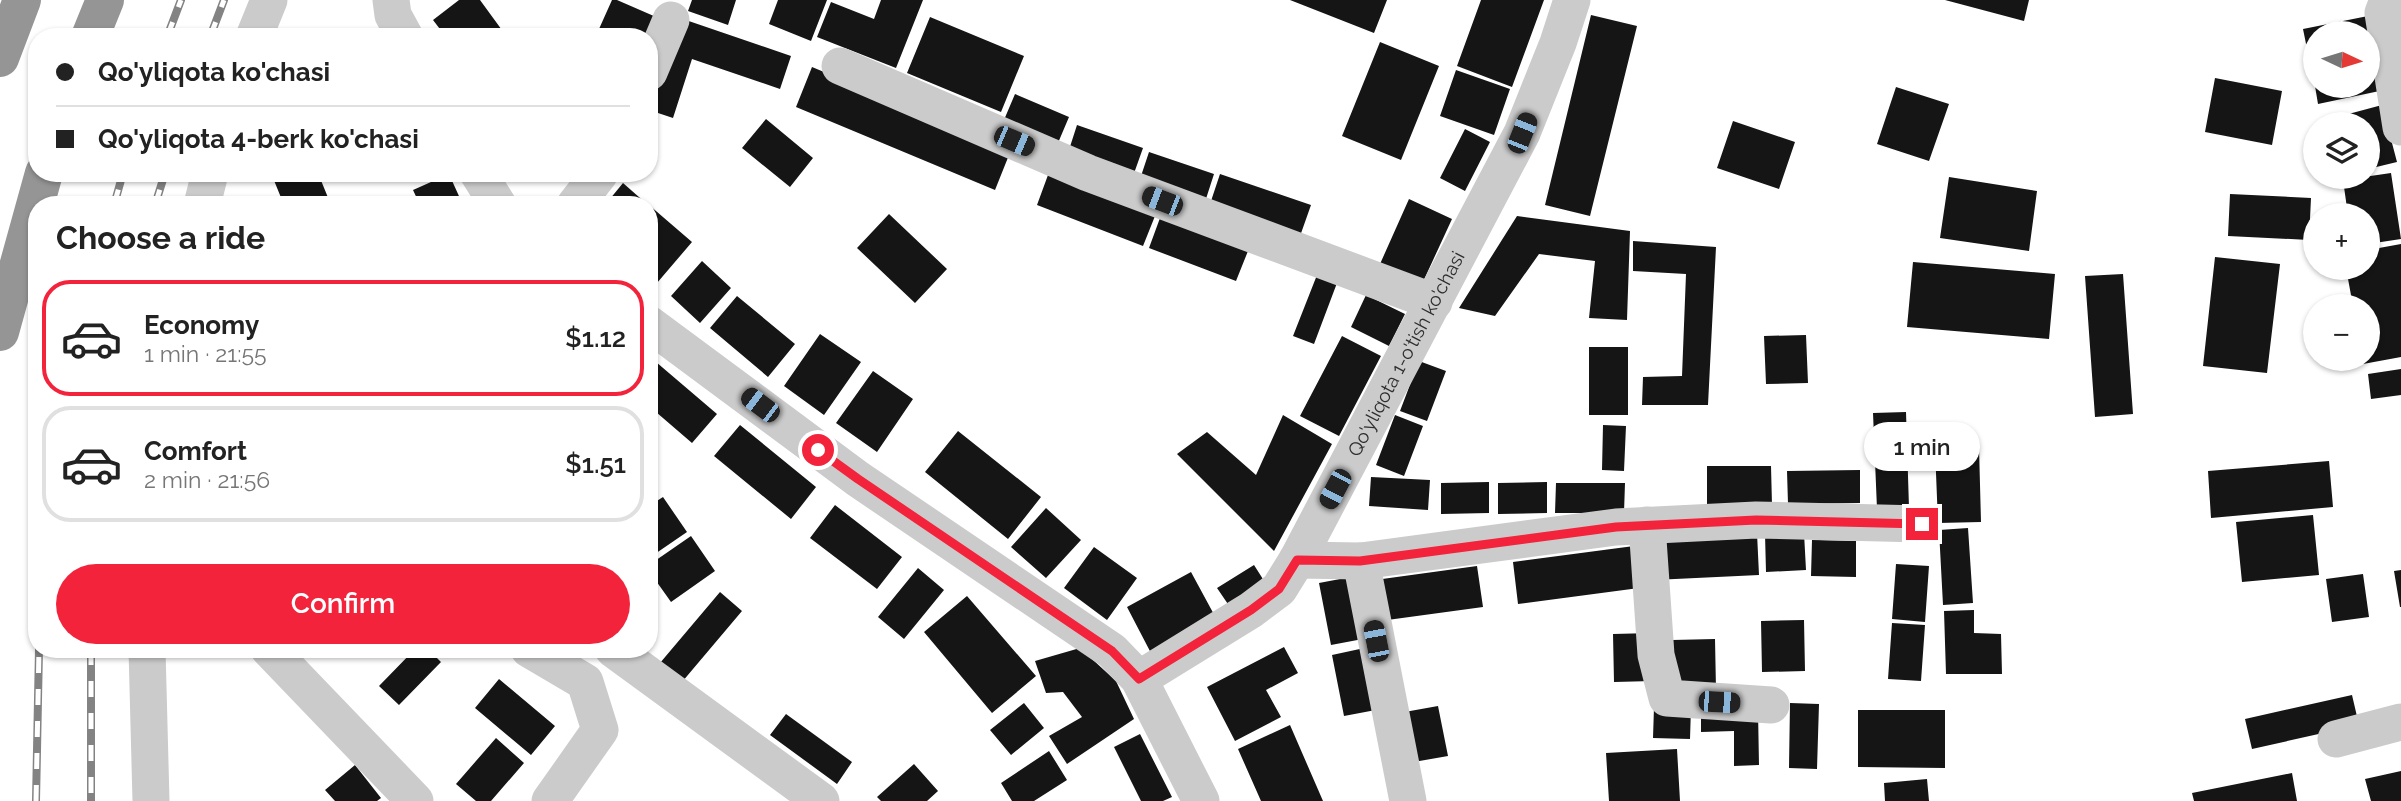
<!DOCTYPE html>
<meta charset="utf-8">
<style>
body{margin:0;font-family:Raleway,sans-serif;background:#f2f2f2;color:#222;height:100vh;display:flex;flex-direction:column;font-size:26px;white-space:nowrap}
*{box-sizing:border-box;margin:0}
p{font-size:23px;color:#767676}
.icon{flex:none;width:38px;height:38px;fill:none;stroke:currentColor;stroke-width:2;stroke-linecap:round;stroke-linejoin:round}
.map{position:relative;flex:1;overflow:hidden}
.details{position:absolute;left:28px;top:196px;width:630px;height:462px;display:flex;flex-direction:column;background:#fff;border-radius:28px;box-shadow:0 2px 5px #0004}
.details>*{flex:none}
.hud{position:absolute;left:28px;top:28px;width:630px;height:154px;border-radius:28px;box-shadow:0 2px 5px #0004;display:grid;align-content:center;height:154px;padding:0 28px;background:#fff}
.needle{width:46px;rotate:94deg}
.tools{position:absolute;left:2303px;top:21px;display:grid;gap:14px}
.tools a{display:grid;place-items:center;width:77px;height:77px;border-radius:50%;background:#fff;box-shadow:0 2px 5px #0004;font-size:35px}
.end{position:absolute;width:32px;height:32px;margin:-16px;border:9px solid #f3233b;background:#fff;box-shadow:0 0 0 4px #fff}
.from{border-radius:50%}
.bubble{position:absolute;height:49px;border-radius:24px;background:#fff;box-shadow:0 2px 5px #0004;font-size:23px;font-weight:600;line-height:49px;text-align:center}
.car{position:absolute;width:21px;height:42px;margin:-21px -10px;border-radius:9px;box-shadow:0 0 5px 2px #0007;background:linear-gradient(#222 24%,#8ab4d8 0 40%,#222 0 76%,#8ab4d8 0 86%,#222 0)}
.hud b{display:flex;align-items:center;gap:24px;height:66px;font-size:26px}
.hud b+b{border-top:2px solid #e0e0e0}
.hud i{width:18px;height:18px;background:#222}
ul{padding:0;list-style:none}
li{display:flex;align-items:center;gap:21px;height:116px;margin:0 14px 10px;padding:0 14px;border:4px solid #e0e0e0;border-radius:28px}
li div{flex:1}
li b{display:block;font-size:26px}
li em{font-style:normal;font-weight:600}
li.active{border-color:#f3233b}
li>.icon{width:63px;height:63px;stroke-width:1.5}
h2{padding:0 28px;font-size:32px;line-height:84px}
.cta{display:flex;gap:14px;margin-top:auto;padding:14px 28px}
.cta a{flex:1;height:80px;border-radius:42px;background:#f3233b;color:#fff;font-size:28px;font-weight:600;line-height:80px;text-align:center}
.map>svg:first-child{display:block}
.building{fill:#151515}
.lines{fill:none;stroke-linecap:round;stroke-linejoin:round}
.minor{stroke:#cbcbcb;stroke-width:37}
.highway{stroke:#959595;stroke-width:38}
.rail-casing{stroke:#838383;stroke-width:8}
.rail{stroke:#fff;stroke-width:5;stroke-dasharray:16;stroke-linecap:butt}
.route{stroke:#f3233b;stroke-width:9}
.labels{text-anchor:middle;stroke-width:7;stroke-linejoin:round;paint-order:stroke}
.street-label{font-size:19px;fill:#2e2e2e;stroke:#fff}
</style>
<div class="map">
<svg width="2401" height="801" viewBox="0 0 2401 801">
<rect width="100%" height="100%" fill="#fff"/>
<path class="building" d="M459 0H480L507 37H446L433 20Z
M612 0H617L663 20 649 37H617L599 29Z
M692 0H736L728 25 688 11Z
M778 0H827L811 41 769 24Z
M881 0H923L896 68 817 37 831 2 874 19Z
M1290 0H1387L1374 33Z
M1481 0H1544L1512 87 1457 66Z
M1945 0H2029L2024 21Z
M1591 15 1637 26 1590 216 1545 205Z
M2373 15 2389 89 2318 104 2315 86H2368V33H2315L2314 83 2303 29Z
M677 17 791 56 780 89 692 59 673 118 649 110V98Z
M930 17 1024 56 1001 112 907 73Z
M1380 42 1439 66 1401 160 1342 136Z
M812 67 1011 150 995 190 796 107Z
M1456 70 1510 89 1494 135 1440 116Z
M2215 78 2282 91 2272 145 2205 132Z
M1896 87 1949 104 1929 161 1877 144Z
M1015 94 1069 117 1055 150 1001 127Z
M2382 105 2397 162 2368 169V124H2343L2341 116Z
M766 119 813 158 790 187 742 148Z
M1733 121 1795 142 1779 189 1717 168Z
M1077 125 1143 148 1132 179 1067 156Z
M1465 129 1490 142 1465 191 1440 178Z
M1149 152 1214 174 1204 205 1139 182Z
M271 173H318L331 205H284Z
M2391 173 2401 239 2368 244V215H2348L2343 180Z
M449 174 463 205H420L413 190Z
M1220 174 1311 205 1299 239 1209 207Z
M1048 175 1155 216 1143 246 1037 205Z
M1949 177 2037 191 2029 251 1940 238Z
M623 183 648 205H605Z
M2230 194 2311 198 2309 240 2228 236Z
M1409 199 1452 219 1422 284 1380 264Z
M649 205 692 242 657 283 649 276Z
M889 214 947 269 915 303 857 248Z
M1517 216 1630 231 1627 320 1589 318 1595 261 1539 254 1495 316 1459 308Z
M1160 218 1248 251 1236 281 1149 248Z
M1633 241 1716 247 1708 405H1642L1643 377 1682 376 1686 274 1633 271Z
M2401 244V357L2363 364 2362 359H2368V306H2353L2346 268H2368V250Z
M2215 257 2280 264 2267 373 2203 366Z
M702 261 731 288 700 323 671 296Z
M1913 262 2055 274 2049 339 1907 327Z
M2123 274 2133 414 2095 417 2085 276Z
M1317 275 1337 283 1314 344 1293 336Z
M1366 295 1405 314 1389 346 1351 327Z
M737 296 795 344 768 377 710 328Z
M820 334 861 362 824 415 784 386Z
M1806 335 1808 383 1766 384 1764 336Z
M1342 336 1381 356 1339 436 1300 416Z
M1589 347H1628V415H1589Z
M649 356 717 414 692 443 649 406Z
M1419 361 1446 371 1427 421 1400 411Z
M2401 369V395L2371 399 2368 374Z
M873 371 913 399 877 452 836 423Z
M1906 412 1909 508 1877 509 1873 413Z
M1283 415 1332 444 1274 551 1177 454 1207 432 1256 475Z
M1395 415 1423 426 1404 476 1376 465Z
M740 425 816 487 791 519 714 456Z
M1603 425 1626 426 1624 471 1602 470Z
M958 431 1041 497 1008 539 925 472Z
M1979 447 1981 522 1938 523 1935 448Z
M2329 461 2333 507 2211 518 2208 471Z
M1707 466H1771L1772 505H1707Z
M1860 470V503L1788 504 1787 471Z
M1371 477 1430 480 1428 510 1369 506Z
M1489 482V513L1441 514V483Z
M1547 482V513L1498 514V483Z
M1556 483H1625L1624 513H1555Z
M663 497 687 532 649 558V506Z
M835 505 902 557 877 589 810 538Z
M1046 508 1081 540 1046 578 1011 547Z
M2313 515 2319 575 2242 582 2236 522Z
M1968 528 1973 603 1943 605 1939 530Z
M1757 533 1759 575 1654 580 1652 538Z
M1804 533 1806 570 1766 572 1765 534Z
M691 536 715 571 671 602 649 571V565Z
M1812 540 1856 541V577L1811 576Z
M1634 546 1639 588 1518 604 1513 562Z
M1094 547 1137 578 1107 620 1064 588Z
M1896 564 1929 566 1925 622 1892 619Z
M1254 565 1268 587 1232 610 1217 588Z
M1477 566 1483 607 1380 621 1375 580Z
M918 568 944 590 904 639 878 617Z
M2401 570V607H2400L2394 571Z
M1191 572 1217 620 1152 655 1127 607Z
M2363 574 2369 617 2332 622 2326 579Z
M1356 576 1368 638 1331 645 1319 583Z
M720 592 742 611 682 682 660 663Z
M967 596 1036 676 992 713 924 632Z
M1974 610V633L2001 634 2002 674H1946L1944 611Z
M1804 620 1805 671 1762 672 1761 621Z
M1892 623 1925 625 1921 681 1888 679Z
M1652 633 1653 681 1614 682 1613 634Z
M1715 639 1716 690 1673 691 1672 640Z
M1284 647 1298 673 1266 690 1281 717 1235 741 1207 687Z
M1369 647 1381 709 1344 716 1332 655Z
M1080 648 1116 681 1134 719 1067 764 1049 736 1082 717 1063 692 1046 693 1035 661Z
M415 649H428L441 662 399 705 379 686Z
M499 679 555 726 531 755 475 708Z
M2352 695 2359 725 2252 749 2245 719Z
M1024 703 1044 728 1011 755 990 730Z
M1790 703 1819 704 1817 769 1789 768Z
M1438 706 1448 756 1408 763 1399 713Z
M1654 707H1691L1690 739 1653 738Z
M1701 710H1758L1759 765 1734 766V731L1701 732Z
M1858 710H1945V768L1858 767Z
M786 714 852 762 837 784 770 735Z
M1290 725 1323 801H1261L1238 749Z
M1140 734 1172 797 1163 801H1141L1114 747Z
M496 738 524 763 491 801H476L456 784Z
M1677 749 1680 801H1609L1606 753Z
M1049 751 1067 780 1034 801H1012L1001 783Z
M914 764 938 791 927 801H881L877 797Z
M355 765 381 798 377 801H335L325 790Z
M2401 771V801H2371L2365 779Z
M2292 773 2297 801H2194L2192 793Z
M1927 779 1929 801H1885L1884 783Z"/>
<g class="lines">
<g class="minor">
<path d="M391 0 393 15 405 37"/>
<path d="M2388 0 2383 13 2401 127"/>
<path d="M254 37 269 0"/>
<path d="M840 66 1088 173 1434 302"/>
<path d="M649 72 671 20"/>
<path d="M478 173 498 205"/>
<path d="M202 205 210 173"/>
<path d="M575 205 600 173"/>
<path d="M649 324 858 479 1112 651 1139 679 1201 801"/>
<path d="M1647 525 1656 655 1667 698 1771 705"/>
<path d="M1297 560 1361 561 1616 527 1756 520 1922 524"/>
<path d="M1361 561 1408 801"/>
<path d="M147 649 151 801"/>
<path d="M269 649 415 801"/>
<path d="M529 649 585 682 600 730 550 801"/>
<path d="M613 649 821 801"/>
<path id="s1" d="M1139 679 1251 610 1279 589 1297 560 1522 133 1558 43 1572 0"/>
<path d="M2336 739 2401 722"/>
</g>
<path class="highway" d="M90 37 105 0
M0 58 22 0
M0 332 44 173"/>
<g class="rail-casing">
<path id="rail" d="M167 37 181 0
M210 37 224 0
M114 205 123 173
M155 205 165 173
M91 649V801
M36 801 39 649"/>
</g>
<use href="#rail" class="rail"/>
</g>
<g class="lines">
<path class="route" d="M818 450 858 479 1112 651 1139 679 1251 610 1279 589 1297 560 1360 561 1616 527 1756 520 1922 524"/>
</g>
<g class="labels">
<g class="street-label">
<text dy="7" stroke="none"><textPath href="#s1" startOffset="434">Qo'yliqota 1-o'tish ko'chasi</textPath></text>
</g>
</g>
</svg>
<div class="tools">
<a><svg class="needle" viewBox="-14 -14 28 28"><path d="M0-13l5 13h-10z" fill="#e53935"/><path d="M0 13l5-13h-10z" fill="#767676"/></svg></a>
<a><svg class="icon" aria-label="layers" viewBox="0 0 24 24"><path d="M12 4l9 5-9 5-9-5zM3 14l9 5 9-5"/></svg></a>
<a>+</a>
<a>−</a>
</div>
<i class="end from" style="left:818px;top:450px"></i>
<i class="end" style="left:1922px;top:524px"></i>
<div class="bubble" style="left:1864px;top:422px;width:116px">1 min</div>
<i class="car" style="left:1522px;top:133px;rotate:22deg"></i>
<i class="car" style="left:1014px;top:141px;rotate:113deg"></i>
<i class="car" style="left:1162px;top:201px;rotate:291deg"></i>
<i class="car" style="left:760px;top:405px;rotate:307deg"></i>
<i class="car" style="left:1335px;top:489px;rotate:208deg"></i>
<i class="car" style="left:1376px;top:641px;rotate:349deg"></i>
<i class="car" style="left:1719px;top:702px;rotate:93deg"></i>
<div class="hud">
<b><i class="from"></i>Qo'yliqota ko'chasi</b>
<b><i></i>Qo'yliqota 4-berk ko'chasi</b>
</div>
<section class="details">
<h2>Choose a ride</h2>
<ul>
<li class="active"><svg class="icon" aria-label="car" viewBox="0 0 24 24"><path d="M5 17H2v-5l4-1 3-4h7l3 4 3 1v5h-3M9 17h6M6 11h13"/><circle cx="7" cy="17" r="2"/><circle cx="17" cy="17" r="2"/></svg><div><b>Economy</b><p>1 min · 21:55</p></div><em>$1.12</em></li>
<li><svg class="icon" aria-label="car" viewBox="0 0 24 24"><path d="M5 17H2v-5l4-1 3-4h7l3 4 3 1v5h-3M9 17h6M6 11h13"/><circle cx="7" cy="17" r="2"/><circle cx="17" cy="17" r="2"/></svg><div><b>Comfort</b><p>2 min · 21:56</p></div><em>$1.51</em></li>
</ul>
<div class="cta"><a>Confirm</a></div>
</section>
</div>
